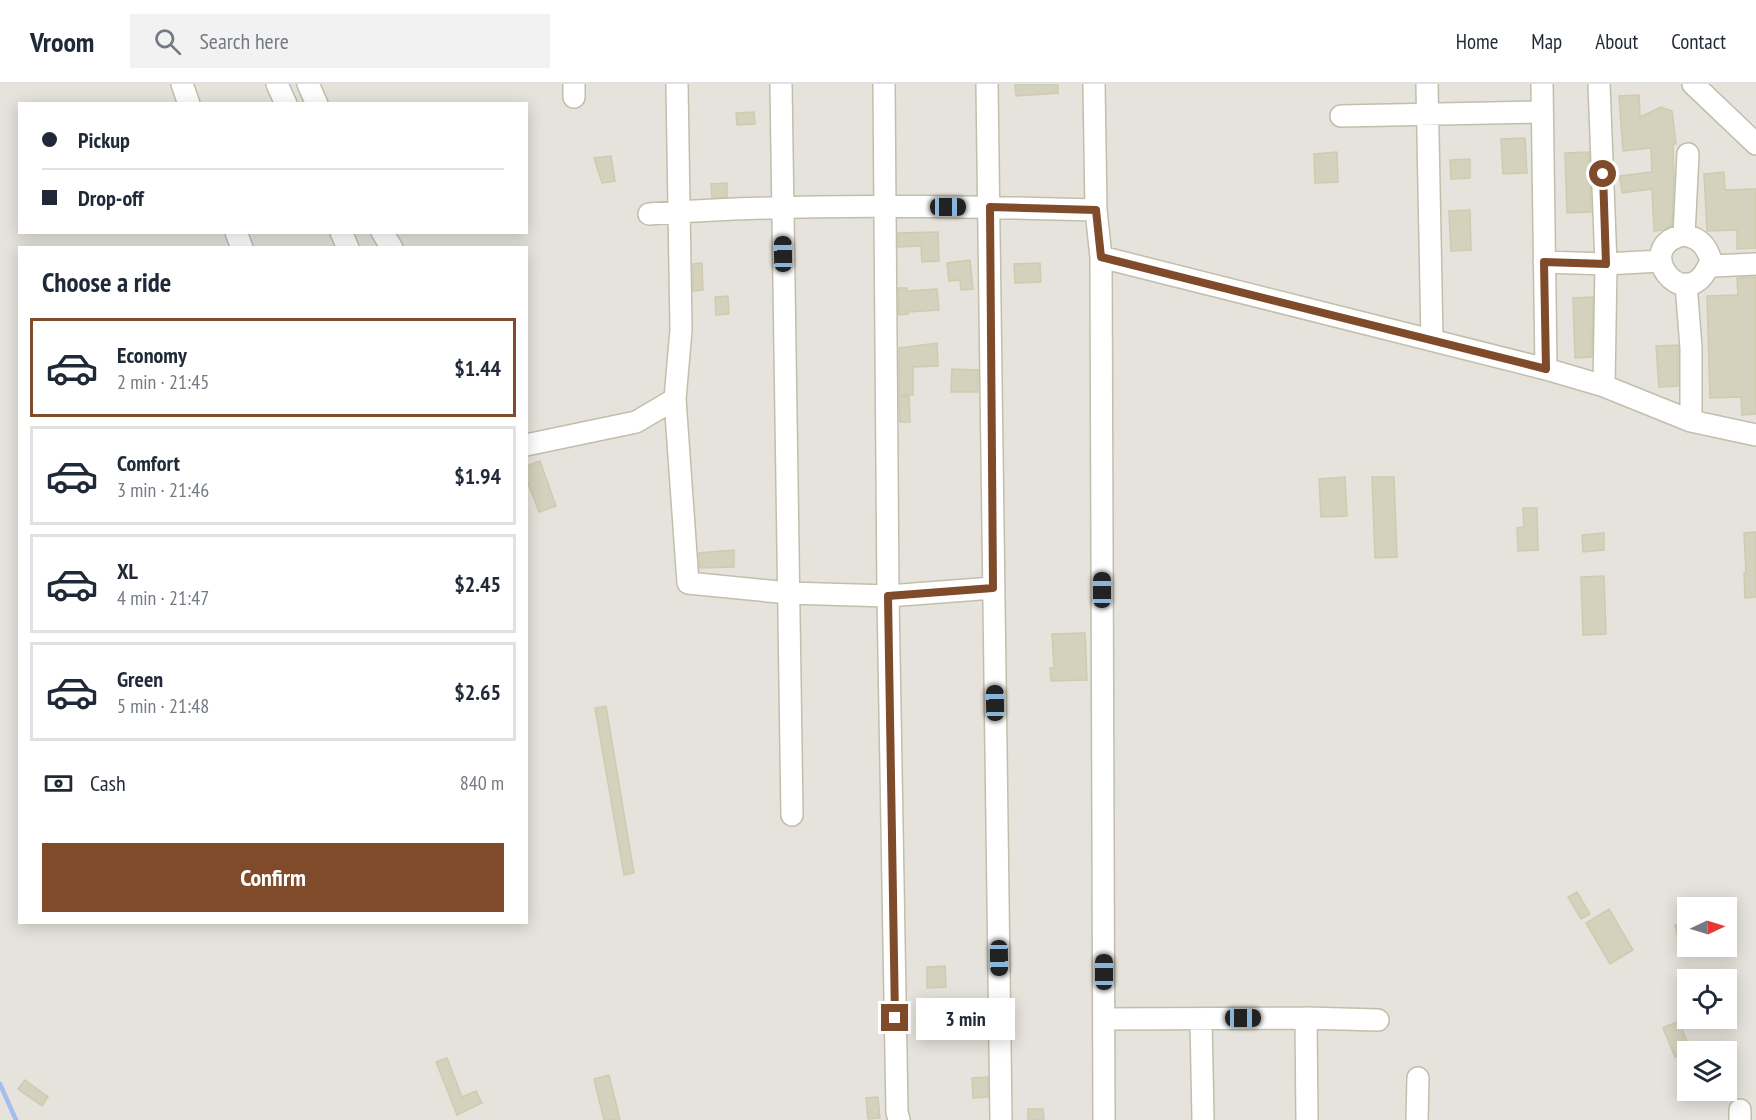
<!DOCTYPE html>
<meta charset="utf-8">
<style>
body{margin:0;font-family:"PT Sans Narrow",sans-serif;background:#f2f2f3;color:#1f2937;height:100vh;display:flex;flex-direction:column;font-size:22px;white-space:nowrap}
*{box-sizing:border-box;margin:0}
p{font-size:20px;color:#747a83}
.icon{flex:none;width:33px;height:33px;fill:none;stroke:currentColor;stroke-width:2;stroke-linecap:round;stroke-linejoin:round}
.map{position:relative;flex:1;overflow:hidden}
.drawer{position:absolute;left:18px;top:162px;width:510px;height:678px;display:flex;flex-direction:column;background:#fff;border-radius:0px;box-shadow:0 3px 15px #0003}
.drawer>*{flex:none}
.guide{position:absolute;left:18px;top:18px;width:510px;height:132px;border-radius:0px;box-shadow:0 3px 15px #0003;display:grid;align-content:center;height:132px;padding:0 24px;background:#fff}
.needle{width:39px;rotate:86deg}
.fabs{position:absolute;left:1677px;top:813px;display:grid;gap:12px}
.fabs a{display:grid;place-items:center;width:60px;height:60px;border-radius:0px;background:#fff;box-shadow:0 3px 15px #0003;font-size:30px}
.end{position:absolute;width:27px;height:27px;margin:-14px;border:8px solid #804b2a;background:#fff;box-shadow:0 0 0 3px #fff}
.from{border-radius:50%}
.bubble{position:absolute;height:42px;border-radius:0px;background:#fff;box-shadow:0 3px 15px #0003;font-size:20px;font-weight:700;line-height:42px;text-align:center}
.car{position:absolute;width:18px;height:36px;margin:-18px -9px;border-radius:8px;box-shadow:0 0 4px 2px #0007;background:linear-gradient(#222 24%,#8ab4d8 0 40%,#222 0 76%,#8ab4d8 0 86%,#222 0)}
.guide b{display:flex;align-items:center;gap:21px;height:57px;font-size:22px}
.guide b+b{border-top:2px solid #e0e1e3}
.guide i{width:15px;height:15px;background:#1f2937}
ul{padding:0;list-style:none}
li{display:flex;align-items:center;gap:18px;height:99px;margin:0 12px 9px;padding:0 12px;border:3px solid #e0e1e3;border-radius:0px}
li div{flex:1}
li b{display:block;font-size:22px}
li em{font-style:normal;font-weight:700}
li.active{border-color:#804b2a}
li>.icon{width:54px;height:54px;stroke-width:1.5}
h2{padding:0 24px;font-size:27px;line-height:72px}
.pay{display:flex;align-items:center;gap:15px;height:66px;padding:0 24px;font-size:22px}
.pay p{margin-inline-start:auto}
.button{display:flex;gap:12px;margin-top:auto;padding:12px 24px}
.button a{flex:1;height:69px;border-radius:0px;background:#804b2a;color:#fff;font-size:24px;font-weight:700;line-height:69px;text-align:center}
header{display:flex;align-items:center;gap:36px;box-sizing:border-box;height:84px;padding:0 30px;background:#fff;border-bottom:2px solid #e0e1e3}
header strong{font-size:28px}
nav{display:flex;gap:33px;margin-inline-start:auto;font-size:21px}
.search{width:420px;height:54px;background:#f2f2f3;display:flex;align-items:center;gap:15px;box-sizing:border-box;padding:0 21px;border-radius:0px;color:#747a83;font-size:22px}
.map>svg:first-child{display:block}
.industrial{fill:#e5e3db;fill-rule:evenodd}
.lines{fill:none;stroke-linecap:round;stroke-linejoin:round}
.stream{stroke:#a4bdef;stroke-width:4.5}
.building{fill:#d4d1bc;stroke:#cfcbb0;stroke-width:1.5}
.minor-casing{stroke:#c1bfac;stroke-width:24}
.minor{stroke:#fff;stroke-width:21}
.route{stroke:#804b2a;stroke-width:8}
</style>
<header>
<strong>Vroom</strong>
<div class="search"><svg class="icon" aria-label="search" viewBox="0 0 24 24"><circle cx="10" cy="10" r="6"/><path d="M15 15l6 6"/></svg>Search here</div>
<nav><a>Home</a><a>Map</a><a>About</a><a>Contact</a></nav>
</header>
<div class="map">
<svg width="1756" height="1036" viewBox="0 0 1756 1036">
<rect width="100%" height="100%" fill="#f3f2e7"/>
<path class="industrial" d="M0 0H1756V1036H0ZM20 20H526V148H20ZM20 164H526V838H20ZM1688 824H1726V862H1688ZM1688 896H1726V934H1688ZM1688 968H1726V1006H1688Z"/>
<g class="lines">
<path class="stream" d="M0 1000 16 1036"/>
</g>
<path class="building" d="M1015 0H1058V9L1016 12Z
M1639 11 1640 33 1661 23 1672 27 1676 60H1673L1674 94 1672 142 1663 146 1654 147 1652 105 1622 109 1620 92 1652 88 1651 64 1623 67 1619 12Z
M754 28 755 40 737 41 736 29Z
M1525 54 1527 89 1503 90 1501 55Z
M1337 68 1338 98 1315 99 1314 70Z
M1589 68 1591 128 1567 129 1565 69Z
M611 72 615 97 602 99 594 74Z
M1470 75V94L1451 95 1450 76Z
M1724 88 1725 106 1756 105V164L1737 165V146L1707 147 1704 90Z
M727 99V113H712L711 100Z
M1470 126 1471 166 1451 167 1449 127Z
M938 148 939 177 922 178 921 162 898 163V149Z
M970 176 973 205 961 206 960 196 949 197 947 179Z
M702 179 703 206 693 207V180Z
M1040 179 1041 198 1015 199 1014 180Z
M1756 193V330L1742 331 1741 313 1710 314 1707 212 1738 211 1737 194Z
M898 204H907V207L937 205 939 226 908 228V230L899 231Z
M728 212 729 230 716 231 715 213Z
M1593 213 1592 273 1575 274 1573 214Z
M937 259 938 282 913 283V311H899V264Z
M1678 261V302L1659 303 1656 262Z
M952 285 978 286V308H951Z
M909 312 910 338H900L899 313Z
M540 377 556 422 539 428 526 394V382Z
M1345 393 1347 432 1321 433 1319 395Z
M1372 393H1394L1397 473 1375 474Z
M1523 424H1537L1538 466 1518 467 1517 444 1524 443Z
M1756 448V513L1745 514 1744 489H1746L1744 449Z
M1604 449V466L1583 468 1582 451Z
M734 466V483L700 484 699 469Z
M1604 492 1606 550 1583 551 1581 493Z
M1085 549 1087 596 1051 597 1050 584H1054L1052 550Z
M606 622 634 789 624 791 595 624Z
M1577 808 1590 830 1581 835 1568 813Z
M1609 825 1633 866 1610 880 1586 839Z
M1686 838 1688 853 1678 855 1675 841Z
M945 882 946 903 927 904V883Z
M1679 937 1690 966 1675 973 1663 944Z
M447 974 462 1013 476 1007 482 1019 457 1031 436 978Z
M609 991 620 1036H604L594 995Z
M988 993V1013L973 1014 972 994Z
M25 996 48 1013 42 1022 18 1005Z
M878 1013 880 1034 868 1035 866 1014Z
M1028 1025H1043L1044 1036H1028Z"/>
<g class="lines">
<g class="minor-casing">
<path id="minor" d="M182 0 189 20
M277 0 286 20
M308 0 317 20
M574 0V13
M677 0 681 246 675 315 688 499 789 509 888 512 993 504
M781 0 792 731
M884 0 888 512 897 1028 899 1036
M987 0 1001 1036
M1094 0 1096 126 1101 173 1104 1036
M1427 0 1432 256
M1542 0 1546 285
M1599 0 1606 180 1604 302
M1693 0 1756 60
M1341 32 1542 28
M649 130C798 119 948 122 1096 126
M236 148 242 164
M341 148 348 164
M382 148 392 164
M1684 151C1703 154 1708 166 1713 182L1708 183C1684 233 1630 162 1684 151Z
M1684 151 1688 70
M1101 173 1546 285 1604 302 1691 337 1756 351
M1544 178 1606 180 1661 177
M1713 182 1756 180
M1686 200 1691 264V337
M526 361 636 338 675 315
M1306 934 1307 1036
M1104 935 1306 934 1378 936
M1201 935 1203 1036
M1417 1036 1418 994
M1740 1036V1026"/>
</g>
<use href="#minor" class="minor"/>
</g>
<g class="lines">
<path class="route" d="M895 934 888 512 993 504 990 123 1096 126 1101 173 1546 285 1544 178 1606 180 1603 90"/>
</g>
</svg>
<div class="fabs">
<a><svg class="needle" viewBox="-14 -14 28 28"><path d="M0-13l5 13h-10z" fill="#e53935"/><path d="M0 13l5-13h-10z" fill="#747a83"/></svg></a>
<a><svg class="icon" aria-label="locate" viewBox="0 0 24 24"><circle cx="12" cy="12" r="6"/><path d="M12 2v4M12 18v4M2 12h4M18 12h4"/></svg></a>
<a><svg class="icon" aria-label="layers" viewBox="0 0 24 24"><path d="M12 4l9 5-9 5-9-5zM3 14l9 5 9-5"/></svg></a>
</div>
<i class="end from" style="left:1603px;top:90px"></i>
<i class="end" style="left:895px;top:934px"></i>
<div class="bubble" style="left:916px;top:914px;width:99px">3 min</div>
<i class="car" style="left:948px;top:123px;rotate:90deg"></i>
<i class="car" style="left:783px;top:170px;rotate:359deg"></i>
<i class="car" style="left:1102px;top:506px;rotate:0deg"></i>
<i class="car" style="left:995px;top:619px;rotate:359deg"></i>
<i class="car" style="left:999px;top:874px;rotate:179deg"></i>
<i class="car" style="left:1104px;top:888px;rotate:0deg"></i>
<i class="car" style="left:1243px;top:934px;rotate:90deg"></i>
<div class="guide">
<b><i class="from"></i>Pickup</b>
<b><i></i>Drop-off</b>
</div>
<section class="drawer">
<h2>Choose a ride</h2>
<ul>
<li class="active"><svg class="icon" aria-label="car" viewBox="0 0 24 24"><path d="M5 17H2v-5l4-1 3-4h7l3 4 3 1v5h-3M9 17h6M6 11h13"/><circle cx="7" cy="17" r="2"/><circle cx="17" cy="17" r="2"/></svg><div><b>Economy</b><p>2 min · 21:45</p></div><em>$1.44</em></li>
<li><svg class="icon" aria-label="car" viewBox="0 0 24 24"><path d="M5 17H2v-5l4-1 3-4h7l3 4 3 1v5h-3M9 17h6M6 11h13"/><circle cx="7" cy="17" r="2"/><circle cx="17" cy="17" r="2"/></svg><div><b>Comfort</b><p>3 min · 21:46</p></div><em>$1.94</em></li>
<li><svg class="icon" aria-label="car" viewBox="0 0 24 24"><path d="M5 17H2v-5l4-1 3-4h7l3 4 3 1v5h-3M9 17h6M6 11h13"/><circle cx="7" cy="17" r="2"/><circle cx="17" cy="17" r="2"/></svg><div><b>XL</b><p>4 min · 21:47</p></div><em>$2.45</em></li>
<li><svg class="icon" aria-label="car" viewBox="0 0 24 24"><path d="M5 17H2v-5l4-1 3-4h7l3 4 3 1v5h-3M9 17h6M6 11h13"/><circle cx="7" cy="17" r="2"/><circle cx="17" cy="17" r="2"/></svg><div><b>Green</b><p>5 min · 21:48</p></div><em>$2.65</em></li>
</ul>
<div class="pay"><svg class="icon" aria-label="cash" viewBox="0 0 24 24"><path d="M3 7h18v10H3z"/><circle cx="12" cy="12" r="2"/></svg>Cash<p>840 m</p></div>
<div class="button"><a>Confirm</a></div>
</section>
</div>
